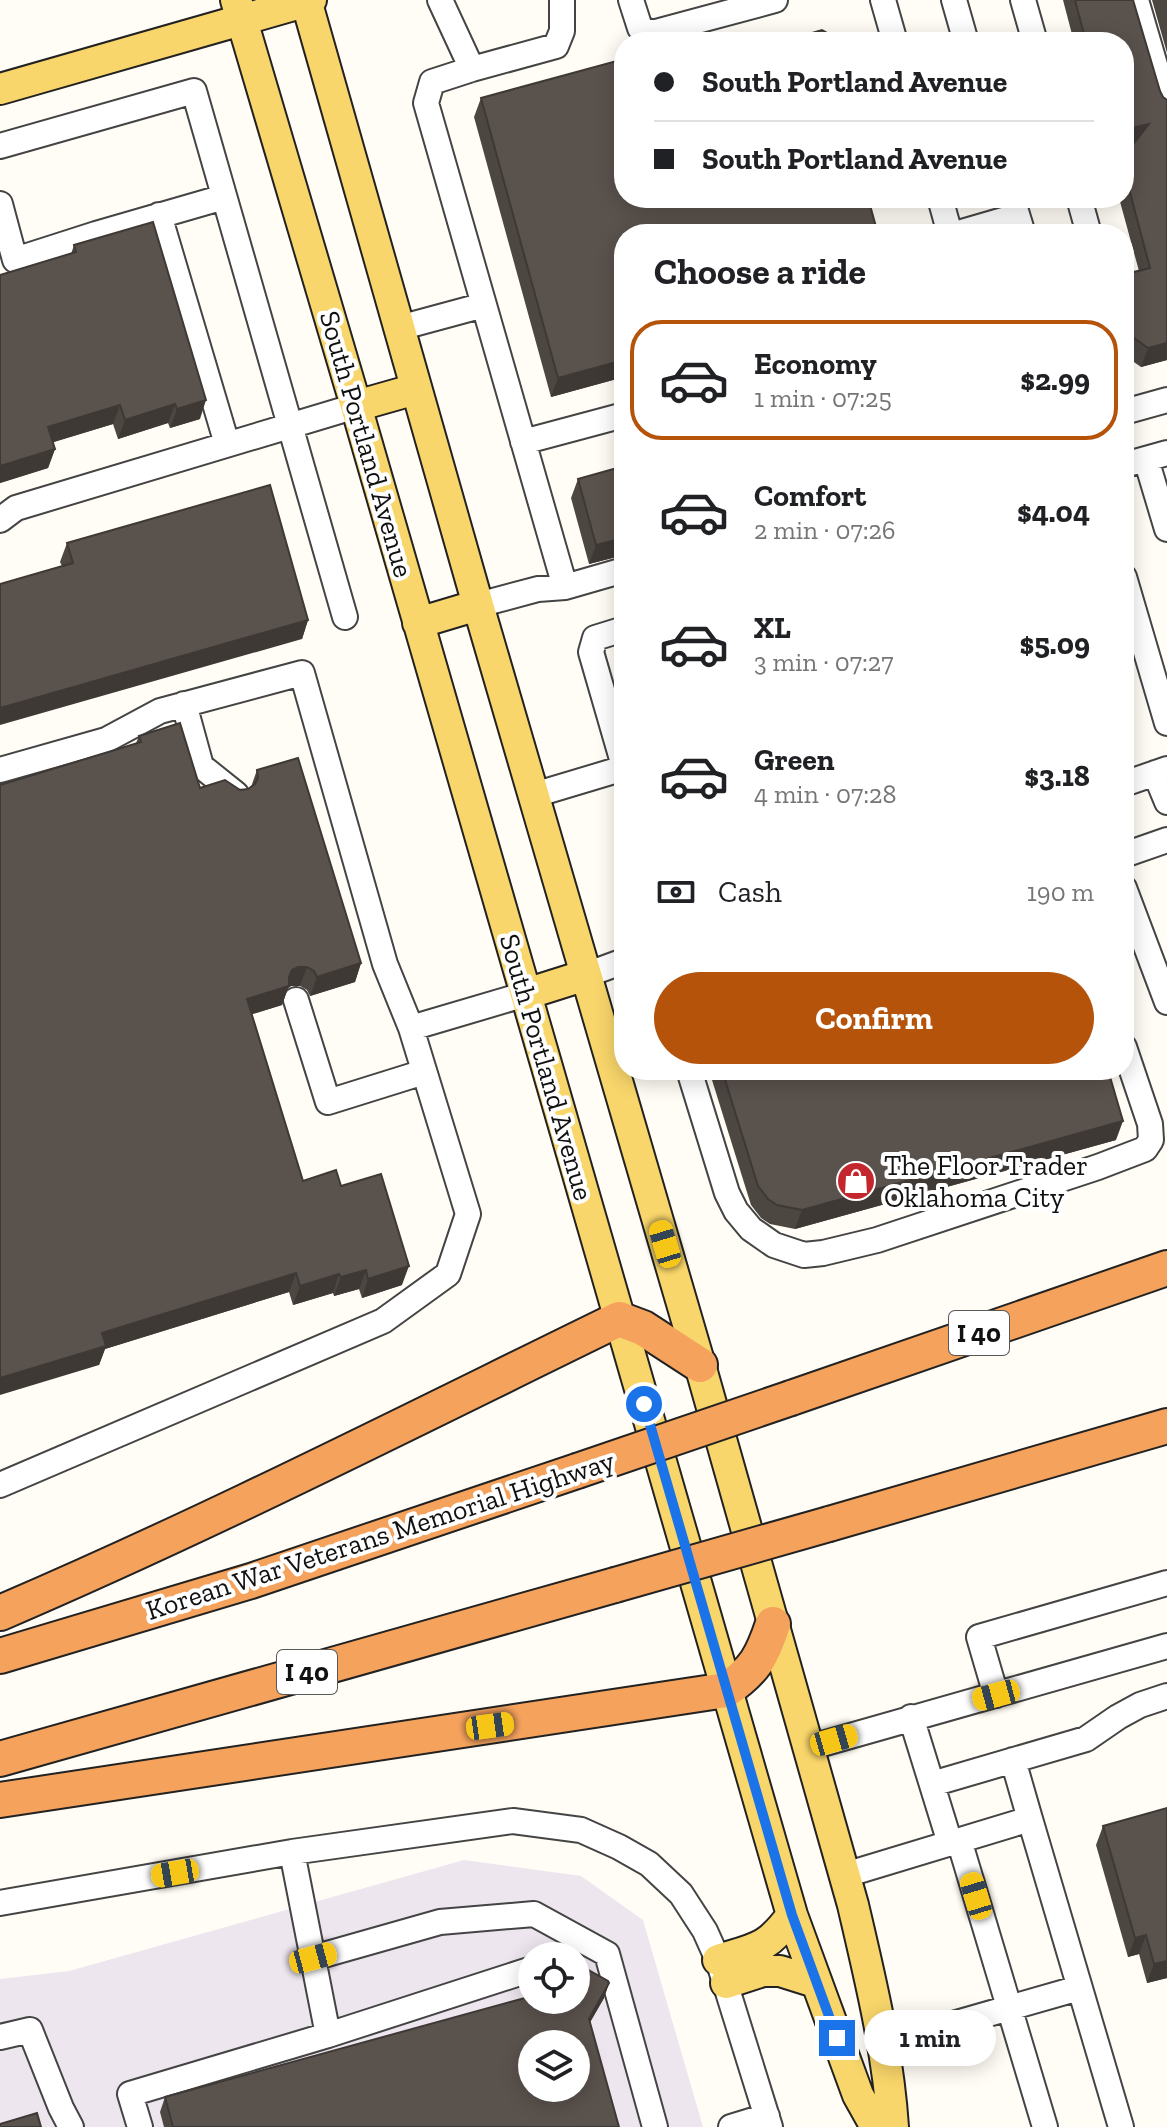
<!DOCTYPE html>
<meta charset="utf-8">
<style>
body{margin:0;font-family:"Zilla Slab",serif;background:#f6f6f6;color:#202124;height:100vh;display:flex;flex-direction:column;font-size:30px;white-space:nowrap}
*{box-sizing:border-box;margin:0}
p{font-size:26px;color:#757577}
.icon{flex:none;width:44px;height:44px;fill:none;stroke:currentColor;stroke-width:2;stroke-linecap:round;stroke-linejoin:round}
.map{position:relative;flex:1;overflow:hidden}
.panel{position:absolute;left:614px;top:224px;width:520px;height:856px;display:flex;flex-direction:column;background:#fff;border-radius:32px;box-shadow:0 4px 20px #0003}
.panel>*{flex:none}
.guide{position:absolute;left:614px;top:32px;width:520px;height:176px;border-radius:32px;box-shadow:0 4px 20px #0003;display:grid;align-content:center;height:176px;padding:0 40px;background:#fff}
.tools{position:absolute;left:518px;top:1942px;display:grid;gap:16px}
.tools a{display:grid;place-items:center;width:72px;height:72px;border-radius:50%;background:#fff;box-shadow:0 4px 20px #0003;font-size:40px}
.end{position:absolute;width:36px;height:36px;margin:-18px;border:10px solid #1a73e8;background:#fff;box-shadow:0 0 0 4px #fff}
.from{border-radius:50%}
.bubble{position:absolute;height:56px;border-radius:28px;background:#fff;box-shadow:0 4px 20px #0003;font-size:26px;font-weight:800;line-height:56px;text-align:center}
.car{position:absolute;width:24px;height:48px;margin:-24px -12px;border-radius:10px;box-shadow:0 0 6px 2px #0007;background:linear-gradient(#f5c518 24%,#345 0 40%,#f5c518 0 76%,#345 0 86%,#f5c518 0)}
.guide b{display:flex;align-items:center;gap:28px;height:76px;font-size:30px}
.guide b+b{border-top:2px solid #e0e0e0}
.guide i{width:20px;height:20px;background:#202124}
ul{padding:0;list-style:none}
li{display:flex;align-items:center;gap:24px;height:120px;margin:0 16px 12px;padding:0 24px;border:4px solid transparent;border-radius:32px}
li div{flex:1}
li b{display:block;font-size:30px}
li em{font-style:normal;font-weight:800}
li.selected{border-color:#b45309}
li>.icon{width:72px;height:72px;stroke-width:1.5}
h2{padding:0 40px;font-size:36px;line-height:96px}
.pay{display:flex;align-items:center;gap:20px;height:88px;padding:0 40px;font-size:30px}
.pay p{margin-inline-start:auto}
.cta{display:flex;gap:16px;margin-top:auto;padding:16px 40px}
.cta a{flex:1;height:92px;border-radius:48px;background:#b45309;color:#fff;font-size:32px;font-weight:800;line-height:92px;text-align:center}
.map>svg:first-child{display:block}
.industrial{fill:#eee6ef;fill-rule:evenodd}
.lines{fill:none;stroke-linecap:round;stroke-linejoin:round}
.minor-casing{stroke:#444;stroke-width:28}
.major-casing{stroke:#222;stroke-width:34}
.highway-casing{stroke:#222;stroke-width:38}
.minor{stroke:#fff;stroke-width:24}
.major{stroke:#f9d66b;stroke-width:30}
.highway{stroke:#f5a25d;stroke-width:34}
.highway-bridge-casing{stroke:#222;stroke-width:38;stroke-linecap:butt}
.highway-bridge{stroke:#f5a25d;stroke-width:34}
.wall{fill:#4d4742}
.shaded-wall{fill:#3f3936}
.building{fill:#5a524d;stroke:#3f3936;stroke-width:2;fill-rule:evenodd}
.route{stroke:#1a73e8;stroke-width:10}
.labels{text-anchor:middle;stroke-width:8;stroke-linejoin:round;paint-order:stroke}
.shield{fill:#fff;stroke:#585858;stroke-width:2}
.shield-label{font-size:26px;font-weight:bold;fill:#111}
.street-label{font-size:28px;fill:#111;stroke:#fff}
.poi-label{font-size:28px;fill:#111;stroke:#fff;text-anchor:start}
</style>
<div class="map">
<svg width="1167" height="2127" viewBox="0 0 1167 2127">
<rect width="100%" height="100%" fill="#fffdf5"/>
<path class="industrial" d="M464 1860 581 1876 643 1920 703 2127H0V1979L69 1971ZM532 1956H576V2000H532ZM532 2044H576V2088H532Z"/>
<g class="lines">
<g class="minor-casing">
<path id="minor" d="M440 0 472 69
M562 0V31L556 46 472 69 432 82 426 103 565 587
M631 0 640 28 652 33 775 0
M883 0 895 42
M954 0 966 42
M1023 0 1035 42
M1136 0 1167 106
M0 146 194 91 345 617
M940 198 950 234
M1012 198 1023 234
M1079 198 1089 234
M0 204 15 260 96 234 224 197
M159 215 227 444
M955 234 1017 216
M399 328 484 305
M1124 412 1167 400
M523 442 624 415
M1146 459 1167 529
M1124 465 1167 453
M0 520 16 508 356 406
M1124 577 1167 723
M478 605 538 589 565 587 624 570
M624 629 595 638 591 652 624 766
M184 704 201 766 236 794
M0 770 106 740 160 711 302 673 385 964 411 1028 468 1214 448 1274 383 1321 0 1485
M1155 773 1167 802
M1124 784 1167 769
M534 795 624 768
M1124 855 1167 840
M1124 888 1167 1002
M586 975 624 961
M296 1000 328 1102 424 1072
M411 1028 526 994
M689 1070 727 1193 736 1211 751 1229 774 1245 804 1255 823 1253 877 1240 1098 1167 1145 1149 1151 1140 1150 1124 1124 1047
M996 1695 979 1637 1167 1583
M911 1717 950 1843
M808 1748 1167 1646
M1013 1760 1030 1819
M932 1784 1086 1739 1118 1717 1140 1705 1167 1696
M959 1840 1045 2127
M845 1875 1030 1819 1121 2127
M0 1903 292 1852 513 1821 581 1830 619 1847 649 1864 681 1894 705 1931 718 1960 770 2127
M313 1958 440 1922 534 1914 607 1954 655 2127
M328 2035 532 1969
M0 2037 30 2030 61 2108 71 2127
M883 2044 1079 1988
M140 2127 130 2094 328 2035 292 1852
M731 2127 767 2116"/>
</g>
<g class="major-casing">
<path id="major" d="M236 0 356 406 792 1915 858 2095 876 2127
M306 0 478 605 700 1365 853 1905C870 1978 888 2051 893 2127
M0 89 311 0
M356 406 416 389
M418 623 478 605
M526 994 586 975
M718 1960C757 1948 767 1949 792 1915
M726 1983 763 1971H780L815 1982"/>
</g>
<g class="highway-casing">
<path id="highway" d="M791 1398 1167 1268
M829 1524 1167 1426
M0 1613C210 1523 414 1419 619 1319L643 1328 700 1365
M0 1656 251 1581 577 1471
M0 1759 615 1585
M0 1800 726 1690C755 1670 762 1657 773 1624"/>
</g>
<use href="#minor" class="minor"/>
<use href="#major" class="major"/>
<use href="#highway" class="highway"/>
<g class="highway-bridge-casing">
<path id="highway-bridge" d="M577 1471 791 1398
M615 1585 829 1524"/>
</g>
<use href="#highway-bridge" class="highway-bridge"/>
</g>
<path class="wall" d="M1063 0H1133L1160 91 1163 97 1167 100V360L1141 367 1124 355V286L1139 271 1119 198H1124V156L1132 145 1124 147V42H1074Z
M1152 0H1167V53Z
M481 98 624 198 869 202 624 234V377L551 397 474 117Z
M74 245 200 419 170 428 168 423 118 439 113 424 53 442 55 449 48 468 0 483V275L71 254Z
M624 466V555L589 564 571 498 578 479Z
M67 543 308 620 302 639 62 566 60 562Z
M139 736 200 788 248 789 251 787 257 770 361 963 355 982 310 996 307 990 300 986H291L288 988 282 1005 252 1014 303 1181 341 1186 402 1285 362 1298 359 1289 334 1296 333 1293 293 1305 289 1292 105 1349 99 1365 136 743Z
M716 1070H1108L1116 1140 795 1229 770 1224 761 1218 751 1205 712 1080Z
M1103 1826 1167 1978 1147 1983 1139 1954 1128 1957 1096 1845Z
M609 1983 604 1998 590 2022 619 2127H164L160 2112 165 2097Z"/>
<path class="shaded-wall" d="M1149 124 1142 143 1124 147V130Z
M860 198H881L857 205Z
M1167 343V360L1141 367 1148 348Z
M624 360V377L551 397 558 378Z
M206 400 200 419 170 428 177 409Z
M175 404 168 423 118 439 125 420Z
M120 405 113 424 41 446 48 427Z
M55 449 48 468 0 483V466Z
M624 538V555L589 564 596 545Z
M308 620 302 639 0 725V708Z
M361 963 355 982 310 996 317 977Z
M298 967H307L300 986H291L288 988 282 1005 240 1018 247 999 289 977 292 970Z
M1123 1121 1116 1140 795 1229 802 1210Z
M409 1266 402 1285 362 1298 368 1279Z
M366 1270 359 1289 334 1296 341 1277Z
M296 1273 289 1292 105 1349 99 1365 0 1395V1378L102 1333Z
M339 1274 333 1293 293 1305 300 1286Z
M1146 1935 1139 1954 1128 1957 1135 1938Z
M1167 1961V1978L1147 1983 1154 1964Z
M609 1983 604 1998 584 2033 589 2019Z"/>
<path class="building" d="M1075 0H1133L1160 91 1163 97 1167 100V343L1148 348 1124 331V286L1134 272 1150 268 1124 170V156L1149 124 1124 130V42H1086Z
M822 30 843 42H781Z
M624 59V198H868L878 234H624V360L558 378 481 98Z
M153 222 206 400 177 409 175 404 125 420 120 405 48 427 55 449 0 466V275L76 252 74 245Z
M624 466V538L596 545 578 479Z
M270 485 308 620 0 708V584L73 563 67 543Z
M180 723 200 788 225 780 240 790 248 789 255 784 258 778 257 770 298 758 361 963 317 977 314 971 307 967H298L292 970 289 977V986L247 999 303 1181 336 1170 341 1186 381 1174 409 1266 368 1279 366 1270 341 1277 339 1274 300 1286 296 1273 102 1333 106 1346 0 1378V785L141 742 139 736Z
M722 1070H1108L1123 1121 802 1210 777 1205 768 1199 758 1186Z
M1167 1808V1961L1154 1964 1146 1935 1135 1938 1103 1826Z
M576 1963 608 1981 609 1983 589 2019 619 2127H173L165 2097 532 1996V2000H576ZM532 2044H576V2088H532Z
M37 2113 41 2127H0V2124Z"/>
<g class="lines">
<path class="route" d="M644 1404 792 1915 837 2038"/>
</g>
<defs>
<g id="shop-disc" transform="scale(2)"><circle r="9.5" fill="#c4262e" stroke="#fff"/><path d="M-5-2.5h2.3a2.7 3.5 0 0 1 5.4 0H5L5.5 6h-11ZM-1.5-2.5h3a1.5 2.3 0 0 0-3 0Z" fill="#fff"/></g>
</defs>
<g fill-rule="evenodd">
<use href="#shop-disc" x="856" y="1181"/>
</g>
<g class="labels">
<g class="shield">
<rect x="949" y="1311" width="60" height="44" rx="6"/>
<rect x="277" y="1650" width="60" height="44" rx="6"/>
</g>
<g class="shield-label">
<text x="979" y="1342">I 40</text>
<text x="307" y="1681">I 40</text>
</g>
<g class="street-label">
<text transform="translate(367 444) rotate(74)" y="10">South Portland Avenue</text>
<text transform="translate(547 1067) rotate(74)" y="10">South Portland Avenue</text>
<text transform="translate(380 1535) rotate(-18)" y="10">Korean War Veterans Memorial Highway</text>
</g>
<g class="poi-label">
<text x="884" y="1175">The Floor Trader<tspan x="884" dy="32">Oklahoma City</tspan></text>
</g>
</g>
</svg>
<div class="tools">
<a><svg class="icon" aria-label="locate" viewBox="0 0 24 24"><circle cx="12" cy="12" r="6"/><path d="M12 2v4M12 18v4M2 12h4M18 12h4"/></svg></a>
<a><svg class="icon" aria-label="layers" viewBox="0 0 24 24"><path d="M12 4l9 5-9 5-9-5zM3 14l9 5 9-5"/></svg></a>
</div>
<i class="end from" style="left:644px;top:1404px"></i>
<i class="end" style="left:837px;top:2038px"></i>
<div class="bubble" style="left:864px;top:2010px;width:132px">1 min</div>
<i class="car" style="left:665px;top:1244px;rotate:343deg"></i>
<i class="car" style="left:996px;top:1695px;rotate:255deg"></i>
<i class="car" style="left:490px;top:1726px;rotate:82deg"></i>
<i class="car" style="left:834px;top:1740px;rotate:74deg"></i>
<i class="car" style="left:175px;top:1873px;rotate:260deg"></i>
<i class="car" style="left:976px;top:1896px;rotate:343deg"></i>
<i class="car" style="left:313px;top:1958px;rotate:75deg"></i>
<div class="guide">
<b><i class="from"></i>South Portland Avenue</b>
<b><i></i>South Portland Avenue</b>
</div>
<section class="panel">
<h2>Choose a ride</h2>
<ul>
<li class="selected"><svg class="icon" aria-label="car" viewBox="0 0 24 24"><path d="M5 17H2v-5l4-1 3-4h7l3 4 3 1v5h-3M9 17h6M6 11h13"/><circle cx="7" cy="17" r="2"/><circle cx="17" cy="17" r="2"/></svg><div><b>Economy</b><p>1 min · 07:25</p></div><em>$2.99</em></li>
<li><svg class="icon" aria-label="car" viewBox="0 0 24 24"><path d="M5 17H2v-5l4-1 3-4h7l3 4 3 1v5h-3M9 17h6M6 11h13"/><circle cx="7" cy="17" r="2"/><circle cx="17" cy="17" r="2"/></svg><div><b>Comfort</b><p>2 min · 07:26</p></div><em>$4.04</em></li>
<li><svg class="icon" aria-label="car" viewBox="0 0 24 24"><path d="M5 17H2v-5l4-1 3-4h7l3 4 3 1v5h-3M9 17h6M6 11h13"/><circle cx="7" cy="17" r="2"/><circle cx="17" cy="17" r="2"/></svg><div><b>XL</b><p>3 min · 07:27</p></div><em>$5.09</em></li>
<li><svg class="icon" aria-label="car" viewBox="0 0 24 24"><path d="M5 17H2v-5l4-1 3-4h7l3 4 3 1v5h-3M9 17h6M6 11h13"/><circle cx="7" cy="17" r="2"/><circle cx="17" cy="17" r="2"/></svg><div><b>Green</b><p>4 min · 07:28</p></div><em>$3.18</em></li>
</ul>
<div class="pay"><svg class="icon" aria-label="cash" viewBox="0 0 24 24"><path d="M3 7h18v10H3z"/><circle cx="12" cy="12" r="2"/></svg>Cash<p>190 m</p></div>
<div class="cta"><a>Confirm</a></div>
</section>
</div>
